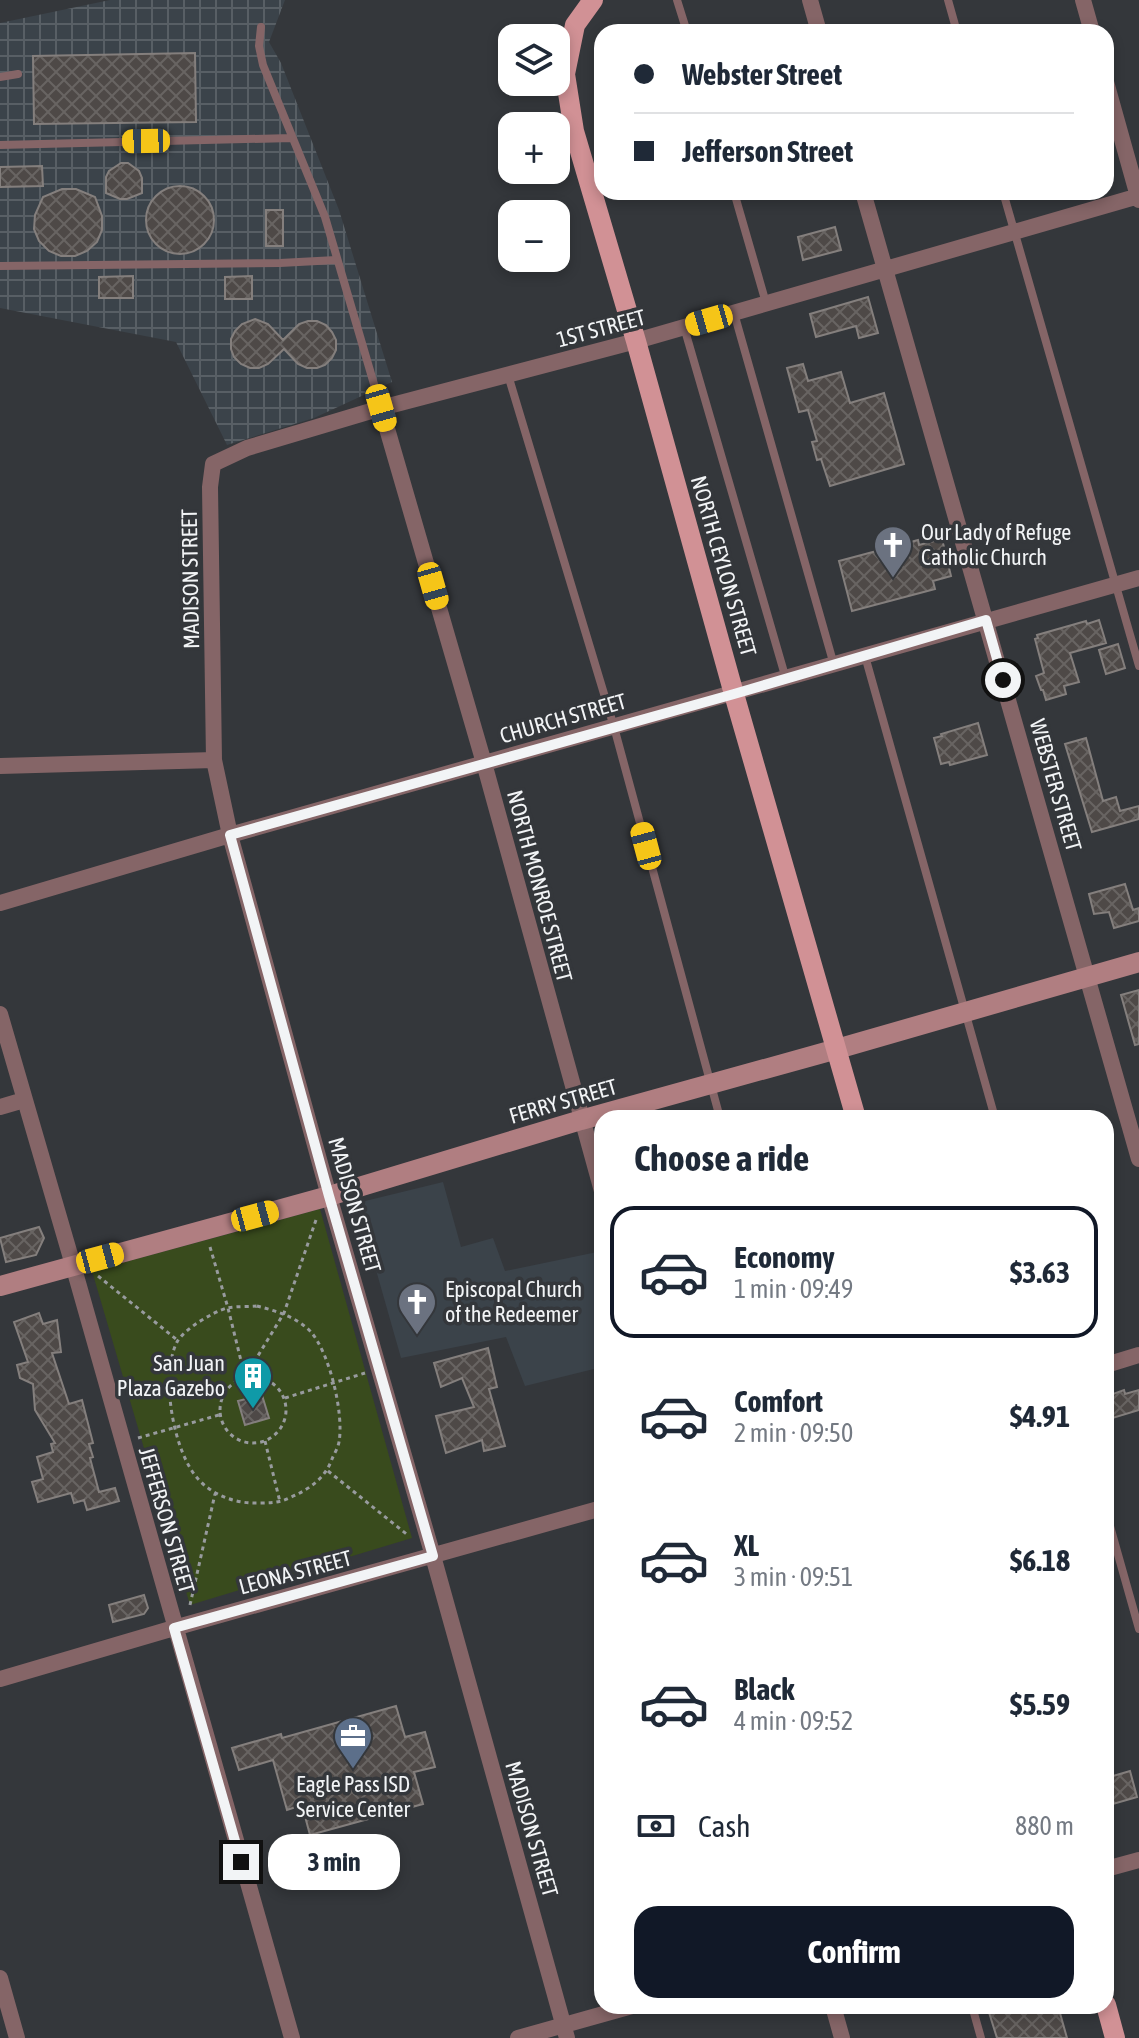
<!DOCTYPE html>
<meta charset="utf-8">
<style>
body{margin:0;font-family:"Asap Condensed",sans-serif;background:#f2f2f3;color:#1f2937;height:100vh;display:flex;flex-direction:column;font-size:30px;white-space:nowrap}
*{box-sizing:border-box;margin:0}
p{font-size:26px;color:#747a83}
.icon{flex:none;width:44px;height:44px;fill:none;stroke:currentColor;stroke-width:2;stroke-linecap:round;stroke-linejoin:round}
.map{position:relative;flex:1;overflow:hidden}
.details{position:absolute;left:594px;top:1110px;width:520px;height:904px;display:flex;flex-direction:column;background:#fff;border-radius:24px;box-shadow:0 4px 12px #0003}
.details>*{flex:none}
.guide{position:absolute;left:594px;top:24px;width:520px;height:176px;border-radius:24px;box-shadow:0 4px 12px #0003;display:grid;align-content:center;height:176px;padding:0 40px;background:#fff}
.buttons{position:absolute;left:498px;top:24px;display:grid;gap:16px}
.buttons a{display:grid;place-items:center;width:72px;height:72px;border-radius:16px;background:#fff;box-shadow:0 4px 12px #0003;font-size:40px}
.end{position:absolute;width:36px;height:36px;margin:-18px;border:10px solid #f2f4f6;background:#111;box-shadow:0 0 0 4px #111}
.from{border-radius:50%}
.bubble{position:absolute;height:56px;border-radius:24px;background:#fff;box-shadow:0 4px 12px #0003;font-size:26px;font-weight:700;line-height:56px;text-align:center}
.car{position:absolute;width:24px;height:48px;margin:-24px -12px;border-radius:10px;box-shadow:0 0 6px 2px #0007;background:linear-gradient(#f5c518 24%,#345 0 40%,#f5c518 0 76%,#345 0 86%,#f5c518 0)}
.guide b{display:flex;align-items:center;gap:28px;height:76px;font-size:30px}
.guide b+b{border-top:2px solid #e0e1e3}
.guide i{width:20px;height:20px;background:#1f2937}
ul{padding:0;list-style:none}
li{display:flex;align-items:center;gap:24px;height:132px;margin:0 16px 12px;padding:0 24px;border:4px solid transparent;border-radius:24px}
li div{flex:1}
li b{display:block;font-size:30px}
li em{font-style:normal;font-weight:700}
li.current{border-color:#111827}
li>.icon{width:72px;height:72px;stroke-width:1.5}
h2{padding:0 40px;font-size:36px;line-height:96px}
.pay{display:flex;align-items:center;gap:20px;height:88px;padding:0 40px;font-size:30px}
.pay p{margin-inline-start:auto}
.button{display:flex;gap:16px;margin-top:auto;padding:16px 40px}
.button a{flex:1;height:92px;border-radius:24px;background:#111827;color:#fff;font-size:32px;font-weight:700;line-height:92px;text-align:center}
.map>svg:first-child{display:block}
.built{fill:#3b434a}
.industrial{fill:url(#industrial-grid)}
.park{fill:#394b1d}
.building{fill:url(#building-cross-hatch);stroke:#847f7d;stroke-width:2}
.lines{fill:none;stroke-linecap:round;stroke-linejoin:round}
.path{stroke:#989b9e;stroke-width:3;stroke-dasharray:4 4;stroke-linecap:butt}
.lane{stroke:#856567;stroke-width:8}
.street{stroke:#856567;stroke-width:16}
.secondary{stroke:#b07e81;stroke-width:20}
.primary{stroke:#d19195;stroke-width:20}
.route{stroke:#f2f4f6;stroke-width:10}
.labels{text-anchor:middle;stroke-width:7;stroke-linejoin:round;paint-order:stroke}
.street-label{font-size:22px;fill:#f2f4f6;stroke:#34373b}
.poi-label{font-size:22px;fill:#f2f4f6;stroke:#34373b;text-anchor:start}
</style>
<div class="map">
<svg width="1139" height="2038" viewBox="0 0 1139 2038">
<defs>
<pattern id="industrial-grid" width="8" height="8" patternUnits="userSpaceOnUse" patternTransform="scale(2)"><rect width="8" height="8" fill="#3b434a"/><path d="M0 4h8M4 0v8" fill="none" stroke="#585f65"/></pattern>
<pattern id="building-cross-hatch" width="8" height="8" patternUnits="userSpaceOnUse" patternTransform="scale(2)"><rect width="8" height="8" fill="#4e4947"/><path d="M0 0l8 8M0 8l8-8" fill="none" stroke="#686462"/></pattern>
</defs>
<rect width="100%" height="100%" fill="#34373b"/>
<path class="built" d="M443 1182 461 1247 493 1238 505 1271 602 1251V1367L525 1386 506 1337 401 1358 357 1203Z"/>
<path class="industrial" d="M110 0H285L269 42 281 63 339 210 392 382 314 418 227 445 176 342 0 308V23Z"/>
<path class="park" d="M320 1209 412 1538 190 1605 92 1271Z"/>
<path class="building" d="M195 53 196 122 34 124 33 56Z
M121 163H128L139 171 142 178V193L127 199H120L106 193V177L109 171Z
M42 166 43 186 0 187V167Z
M146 220a34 34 0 1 1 68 0a34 34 0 1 1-68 0Z
M62 189H76L95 197 102 216V230L97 242 87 251 75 256H61L49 251 39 241 34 229 35 215 43 197Z
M266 210H283V246H266Z
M835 227 841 250 803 260 798 237Z
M133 276V298H99V277Z
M252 276V299H225V277Z
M868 297 878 333 859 338 856 326 816 337 810 314Z
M255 319 268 324 283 340 299 324 308 321H317L326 325 332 332 336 340V350L332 358 325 365 317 368H307L298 364 284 349 268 364 259 368H250L241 364 234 357 231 349V339L235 331 242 324Z
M803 364 808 381 841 372 850 403 884 393 904 464 830 486 821 459 817 460 812 442 817 441 808 410 799 412 787 368Z
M942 539 951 576 933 581 935 589 852 611 839 561 918 540 919 545Z
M1099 620 1106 643 1070 653 1079 682 1064 686 1066 694 1046 700 1043 690H1041L1036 676 1044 673 1035 639 1038 638 1037 635 1086 621 1087 624Z
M1118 644 1125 668 1106 674 1099 650Z
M978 723 987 755 950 765 949 762 941 764 934 738 942 736 941 734Z
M1086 738 1103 801 1116 797 1120 811 1139 806V819L1092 832 1065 744Z
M1125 884 1133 910 1139 908V921L1114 928 1109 912 1094 914 1089 894Z
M1139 990V1044L1135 1045 1121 995Z
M39 1227 44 1238 36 1255 6 1262 0 1238Z
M39 1313 43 1324 57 1320 61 1352 52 1353 69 1404 82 1400 93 1443 89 1444 93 1457 90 1458 99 1492 115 1488 119 1501 87 1510 84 1500 74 1503 71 1493 38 1502 32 1482 43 1479 37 1457 53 1452 51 1444 55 1443 35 1410 33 1384 20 1378 17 1365 28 1362 14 1322Z
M488 1348 497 1387 489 1389 505 1446 484 1451 482 1440 446 1453 436 1416 474 1407 462 1378 441 1387 434 1363Z
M1124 1390 1125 1394 1139 1390V1410L1106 1420V1400L1111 1398 1110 1395Z
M262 1395 269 1418 245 1425 238 1401Z
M144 1595 148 1608 144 1614 113 1622 109 1605Z
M396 1706 405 1737 425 1732 435 1767 414 1772 423 1804 310 1835 302 1805 287 1810 273 1760 239 1770 232 1748 281 1734 282 1738Z
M1130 1771 1137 1797 1106 1806V1778Z
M987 2006H1058L1067 2038H997Z"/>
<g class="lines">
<path class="path" d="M210 1247 228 1308 245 1377 284 1313 317 1217
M98 1276 176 1339
M257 1306C276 1311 297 1317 311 1332 330 1354 344 1414 339 1442 338 1448 334 1454 332 1459 325 1479 308 1490 289 1498 279 1503 270 1503 259 1503 237 1504 214 1496 199 1480 173 1453 160 1375 177 1342 184 1329 213 1312 227 1308 236 1306 248 1307 257 1306Z
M220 1410a33 33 0 1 1 66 0a33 33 0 1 1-66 0Z
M285 1398 365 1373
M138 1438 219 1415
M265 1441 280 1502
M328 1471 409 1536
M190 1605 215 1494"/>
<path class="lane" d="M677 0 687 32
M948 0 957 32
M261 27 259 46 263 65 325 217 381 408
M0 77 18 74
M0 145 292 138
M734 192 766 303
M1003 192 1139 666
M0 266 280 263 336 260
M734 313 834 665
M684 327 786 679
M508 375 614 727 720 1118
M865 656 995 1118
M1106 1512 1139 1629
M972 2006 981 2038"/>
<path class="street" d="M810 0 819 32
M1083 0 1092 32
M1106 82 1139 200
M863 192 1139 1159
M381 408 484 763 602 1191
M0 766 214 760
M0 903 230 835 1139 578
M0 1014 73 1265 292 2038
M0 1107 24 1100
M1106 1365 1139 1355
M0 1679 174 1628 602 1508
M1106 1869 1139 1860
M0 1978 17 2038
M833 2006 842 2038
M518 2038 632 2006
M567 2038 433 1556 329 1196 230 835 214 760 210 487 213 464 247 448 381 408 636 341 1139 196"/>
<path class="secondary" d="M0 1286 329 1196 581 1120 837 1049 1139 962"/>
<path class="primary" d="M593 0 575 25 565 74 574 131 636 341 734 694 856 1118
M1106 2005 1115 2038"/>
</g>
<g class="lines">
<path class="route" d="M241 1862 174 1628 433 1556 329 1196 230 835 734 694 986 620 1003 680"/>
</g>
<defs>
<g id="church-pin" transform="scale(2)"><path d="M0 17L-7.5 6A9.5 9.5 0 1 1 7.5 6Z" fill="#6b7280" stroke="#34373b"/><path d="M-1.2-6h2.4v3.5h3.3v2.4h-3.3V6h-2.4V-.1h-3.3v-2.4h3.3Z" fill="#fff"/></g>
<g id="building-pin" transform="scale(2)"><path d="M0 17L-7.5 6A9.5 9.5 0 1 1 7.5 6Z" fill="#0f9aa8" stroke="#34373b"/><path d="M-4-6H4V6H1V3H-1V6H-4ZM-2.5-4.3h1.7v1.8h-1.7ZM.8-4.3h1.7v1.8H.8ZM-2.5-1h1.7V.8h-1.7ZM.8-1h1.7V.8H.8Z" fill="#fff"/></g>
<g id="office-pin" transform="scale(2)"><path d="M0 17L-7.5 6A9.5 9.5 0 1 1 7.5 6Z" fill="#5c6f8a" stroke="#34373b"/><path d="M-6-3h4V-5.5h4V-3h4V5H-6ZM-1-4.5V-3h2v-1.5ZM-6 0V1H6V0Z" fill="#fff"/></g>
</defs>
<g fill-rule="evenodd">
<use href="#church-pin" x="893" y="545"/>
<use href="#church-pin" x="417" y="1302"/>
<use href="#building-pin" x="253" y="1376"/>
<use href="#office-pin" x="353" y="1736"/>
</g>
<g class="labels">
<g class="street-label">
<text transform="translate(601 328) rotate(-15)" y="8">1ST STREET</text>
<text transform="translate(724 566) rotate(74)" y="8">NORTH CEYLON STREET</text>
<text transform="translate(190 579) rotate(-91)" y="8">MADISON STREET</text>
<text transform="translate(563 718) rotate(-16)" y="8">CHURCH STREET</text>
<text transform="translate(1056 785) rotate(74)" y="8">WEBSTER STREET</text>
<text transform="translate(540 886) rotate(75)" y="8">NORTH MONROE STREET</text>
<text transform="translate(563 1101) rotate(-16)" y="8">FERRY STREET</text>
<text transform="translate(355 1205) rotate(74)" y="8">MADISON STREET</text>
<text transform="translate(167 1520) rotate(74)" y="8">JEFFERSON STREET</text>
<text transform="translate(295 1572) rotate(-15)" y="8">LEONA STREET</text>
<text transform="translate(532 1829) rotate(74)" y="8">MADISON STREET</text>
</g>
<g class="poi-label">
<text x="921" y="540">Our Lady of Refuge<tspan x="921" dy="25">Catholic Church</tspan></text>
<text x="445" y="1297">Episcopal Church<tspan x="445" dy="25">of the Redeemer</tspan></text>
<text x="225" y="1371" text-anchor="end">San Juan<tspan x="225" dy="25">Plaza Gazebo</tspan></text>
<text x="353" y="1792" text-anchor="middle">Eagle Pass ISD<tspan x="353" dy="25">Service Center</tspan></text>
</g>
</g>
</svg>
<div class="buttons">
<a><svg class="icon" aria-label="layers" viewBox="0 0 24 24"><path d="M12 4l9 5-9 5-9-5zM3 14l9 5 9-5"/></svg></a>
<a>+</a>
<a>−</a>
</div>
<i class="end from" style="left:1003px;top:680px"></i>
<i class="end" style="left:241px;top:1862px"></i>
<div class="bubble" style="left:268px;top:1834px;width:132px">3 min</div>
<i class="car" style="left:146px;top:141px;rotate:269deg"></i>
<i class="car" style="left:709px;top:320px;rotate:254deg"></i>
<i class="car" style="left:381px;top:408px;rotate:164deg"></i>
<i class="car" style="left:433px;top:586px;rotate:164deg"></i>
<i class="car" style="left:646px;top:846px;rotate:345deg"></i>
<i class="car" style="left:255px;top:1216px;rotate:75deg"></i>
<i class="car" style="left:100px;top:1258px;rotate:75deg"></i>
<div class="guide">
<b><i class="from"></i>Webster Street</b>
<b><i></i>Jefferson Street</b>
</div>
<section class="details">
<h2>Choose a ride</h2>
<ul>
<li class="current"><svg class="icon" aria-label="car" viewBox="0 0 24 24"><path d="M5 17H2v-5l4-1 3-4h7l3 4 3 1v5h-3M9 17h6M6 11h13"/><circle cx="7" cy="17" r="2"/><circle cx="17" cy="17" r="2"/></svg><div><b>Economy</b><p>1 min · 09:49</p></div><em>$3.63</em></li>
<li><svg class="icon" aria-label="car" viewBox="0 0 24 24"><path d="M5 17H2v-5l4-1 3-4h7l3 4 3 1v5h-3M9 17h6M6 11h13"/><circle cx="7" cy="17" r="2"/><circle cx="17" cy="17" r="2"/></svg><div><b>Comfort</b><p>2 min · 09:50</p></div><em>$4.91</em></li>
<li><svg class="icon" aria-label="car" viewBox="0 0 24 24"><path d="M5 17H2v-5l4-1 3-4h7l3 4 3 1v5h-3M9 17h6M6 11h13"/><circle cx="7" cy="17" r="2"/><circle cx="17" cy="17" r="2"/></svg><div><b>XL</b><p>3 min · 09:51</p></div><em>$6.18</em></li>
<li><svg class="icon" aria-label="car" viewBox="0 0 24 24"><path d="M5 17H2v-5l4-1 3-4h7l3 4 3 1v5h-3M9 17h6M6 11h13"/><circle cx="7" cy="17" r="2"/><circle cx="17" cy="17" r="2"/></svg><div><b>Black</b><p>4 min · 09:52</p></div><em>$5.59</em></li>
</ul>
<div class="pay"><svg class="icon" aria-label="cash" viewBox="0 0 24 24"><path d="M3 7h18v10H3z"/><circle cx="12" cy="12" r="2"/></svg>Cash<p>880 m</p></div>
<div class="button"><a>Confirm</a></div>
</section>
</div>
